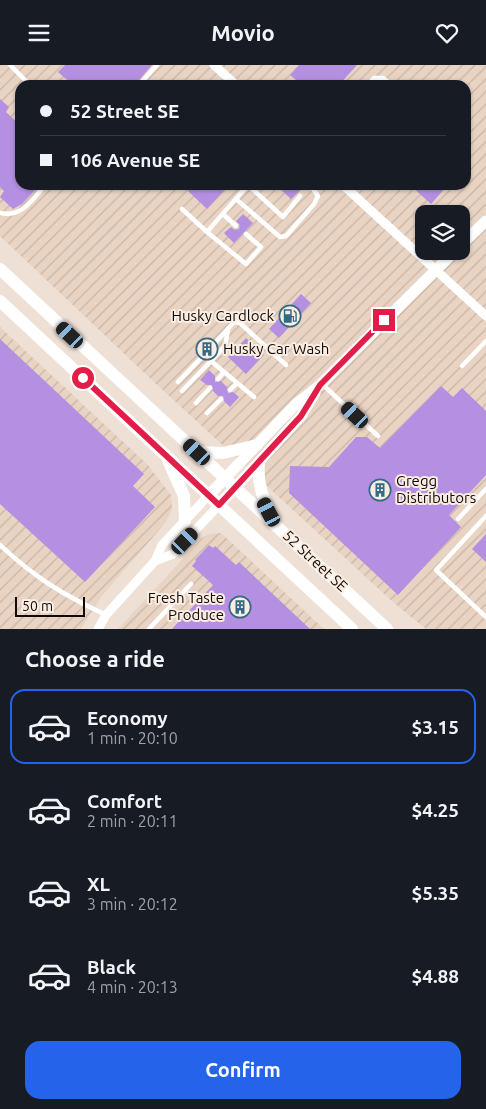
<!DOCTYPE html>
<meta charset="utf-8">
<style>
body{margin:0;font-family:Ubuntu,sans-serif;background:#242831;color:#f1f3f6;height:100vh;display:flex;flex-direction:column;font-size:19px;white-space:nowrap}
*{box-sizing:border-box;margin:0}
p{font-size:16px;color:#9ea1a6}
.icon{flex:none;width:28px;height:28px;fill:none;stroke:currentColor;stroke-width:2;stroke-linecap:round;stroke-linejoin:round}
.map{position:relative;height:564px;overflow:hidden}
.sheet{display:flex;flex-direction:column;background:#171b24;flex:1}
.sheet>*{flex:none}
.banner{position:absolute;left:15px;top:15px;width:456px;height:110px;border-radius:15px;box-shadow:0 1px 4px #0004;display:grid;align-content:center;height:110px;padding:0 25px;background:#171b24}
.tools{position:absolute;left:415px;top:140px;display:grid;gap:10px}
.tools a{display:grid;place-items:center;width:55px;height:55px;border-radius:10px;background:#171b24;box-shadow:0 1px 4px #0004;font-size:25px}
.scale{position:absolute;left:15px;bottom:12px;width:70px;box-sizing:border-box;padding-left:5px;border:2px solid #0f0a07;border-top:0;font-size:14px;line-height:18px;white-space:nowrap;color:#0f0a07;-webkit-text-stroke:4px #fbede2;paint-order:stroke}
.end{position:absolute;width:22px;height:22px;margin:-11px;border:6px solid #e11d48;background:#fff;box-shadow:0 0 0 2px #fff}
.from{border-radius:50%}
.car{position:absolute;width:15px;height:30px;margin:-15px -8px;border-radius:6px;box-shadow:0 0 4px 1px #0007;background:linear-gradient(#222 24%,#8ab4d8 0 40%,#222 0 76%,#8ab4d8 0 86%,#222 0)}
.banner b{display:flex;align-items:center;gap:18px;height:48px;font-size:19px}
.banner b+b{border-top:1px solid #363941}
.banner i{width:12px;height:12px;background:#f1f3f6}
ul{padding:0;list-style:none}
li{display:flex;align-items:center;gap:15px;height:75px;margin:0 10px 8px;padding:0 15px;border:2px solid transparent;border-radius:15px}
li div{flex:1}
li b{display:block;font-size:19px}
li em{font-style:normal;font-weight:700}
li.current{border-color:#2563eb}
li>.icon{width:45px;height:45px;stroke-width:1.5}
h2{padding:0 25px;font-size:22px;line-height:60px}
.button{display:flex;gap:10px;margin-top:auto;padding:10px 25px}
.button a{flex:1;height:58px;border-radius:15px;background:#2563eb;color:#fff;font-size:20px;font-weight:700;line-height:58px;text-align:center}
header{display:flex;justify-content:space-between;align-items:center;height:65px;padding:0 25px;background:#171b24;font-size:22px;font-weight:700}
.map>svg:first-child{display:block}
.industrial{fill:url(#industrial-furrows);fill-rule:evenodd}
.building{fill:#b590e2}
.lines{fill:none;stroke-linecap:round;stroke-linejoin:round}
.service{stroke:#fff;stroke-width:4.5}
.minor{stroke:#fff;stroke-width:9}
.tertiary{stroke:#fff;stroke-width:11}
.secondary{stroke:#fff;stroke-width:12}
.route{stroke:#e11d48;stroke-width:6}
.labels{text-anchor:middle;stroke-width:4;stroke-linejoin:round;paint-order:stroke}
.poi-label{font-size:15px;fill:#0f0a07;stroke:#fbede2;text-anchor:end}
.street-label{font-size:15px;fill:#0f0a07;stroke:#fbede2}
</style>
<header><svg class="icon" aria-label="menu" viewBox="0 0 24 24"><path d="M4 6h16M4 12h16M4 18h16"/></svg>Movio<svg class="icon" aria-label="heart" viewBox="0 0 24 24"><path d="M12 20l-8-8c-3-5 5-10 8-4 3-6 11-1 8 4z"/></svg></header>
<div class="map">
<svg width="486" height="564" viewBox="0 0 486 564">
<defs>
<pattern id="industrial-furrows" width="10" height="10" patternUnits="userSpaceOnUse" patternTransform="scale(1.25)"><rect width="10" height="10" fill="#e9d4c4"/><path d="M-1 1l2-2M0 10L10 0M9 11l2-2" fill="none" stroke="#c7b5a7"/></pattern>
</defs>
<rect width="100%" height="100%" fill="#eee0d5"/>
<path class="industrial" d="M0 0H486V564H426L394 538 154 317 0 171ZM20 20H466V120H20ZM424 149H461V186H424Z
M0 262 148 400 171 430 172 444 166 457 101 532 81 564H0Z
M221 468 324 564H118L202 473 208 469Z"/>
<path class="building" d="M65 0H152L135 20H73L58 7Z
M299 0H357L339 20H302L290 10Z
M0 34 9 42 6 47 20 60V120H40L22 139 13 144 0 132 4 126 0 122Z
M193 120H229L207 144 188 126Z
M276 120H305L291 134Z
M410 120H448L431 139Z
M243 149 253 158 234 178 224 168 231 162 235 165 239 164 240 160 236 156Z
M301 229 311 238 279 273 269 264Z
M210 272 213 280H219L204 296 203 290H198L195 288Z
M246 273 264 290 246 309 228 292Z
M0 274 144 409 133 421 155 442 85 517 0 439Z
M209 305 215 311V317L221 316 227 322 228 328 233 327 239 332 230 342 224 336 223 331H218L213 326 212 320H207L200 315Z
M441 321 453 332 462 323 486 346V410L449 450 461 462 398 530 289 428 290 401 329 402 356 372H367L380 383Z
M486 469V497L472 484Z
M209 480 213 483 215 481 236 500 239 497 310 564H172L213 520 192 501 196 496 195 495Z"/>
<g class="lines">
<path class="service" d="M10 0 30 20
M139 20 157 0
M368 20 374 13H383L392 20
M248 120 283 152 300 131
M236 134 280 172 286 171 314 139 318 131 310 120
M182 144 207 167 248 120
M0 148C22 153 32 135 45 120
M223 149 236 161
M207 167 246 199 261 182 246 169
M216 277 234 257 240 258 286 300
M211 296 225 281 228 265
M462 301 486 276
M218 314 224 307
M178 317 201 293
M322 319 378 371
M230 325 237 318
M182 326 211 296 254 332
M196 338 210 323
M207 348 221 334
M486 451 436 505 486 552
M458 454 486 424
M0 480C35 513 62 529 106 550
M149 564 191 519"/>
<path class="minor" d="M214 0 236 20
M343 120 486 251
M155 496 173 489 219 440
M98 564 106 550 155 496 162 480 209 430"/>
<path class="tertiary" d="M461 180 486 156
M209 430 296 339 320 320 455 186
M219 440 301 351 315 328"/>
<path class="secondary" d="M0 204 387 564
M0 236 352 564
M197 387 223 388 257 380
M168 395 184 431 185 456
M259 398C257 419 263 434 272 453"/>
</g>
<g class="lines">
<path class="route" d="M83 313 219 440 301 351 320 320 384 255"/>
</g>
<defs>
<g id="fuel-ring" transform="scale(1.125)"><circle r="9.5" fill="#fbede2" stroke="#336a84" stroke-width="1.5"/><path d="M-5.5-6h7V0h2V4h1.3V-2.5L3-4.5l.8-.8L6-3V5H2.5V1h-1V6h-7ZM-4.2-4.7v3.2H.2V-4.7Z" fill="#336a84"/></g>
<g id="building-ring" transform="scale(1.125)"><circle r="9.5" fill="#fbede2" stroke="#336a84" stroke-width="1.5"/><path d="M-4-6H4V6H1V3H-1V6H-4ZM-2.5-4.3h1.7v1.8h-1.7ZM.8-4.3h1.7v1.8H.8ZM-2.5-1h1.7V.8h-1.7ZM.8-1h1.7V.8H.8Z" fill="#336a84"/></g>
</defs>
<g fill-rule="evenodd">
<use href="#fuel-ring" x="290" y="251"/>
<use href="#building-ring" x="207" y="284"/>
<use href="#building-ring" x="380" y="425"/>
<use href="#building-ring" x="240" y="542"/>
</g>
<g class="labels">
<g class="poi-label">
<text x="274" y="256">Husky Cardlock</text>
<text x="223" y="289" text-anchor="start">Husky Car Wash</text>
<text x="396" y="421" text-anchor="start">Gregg<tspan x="396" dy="17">Distributors</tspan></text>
<text x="224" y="538">Fresh Taste<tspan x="224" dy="17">Produce</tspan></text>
</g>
<g class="street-label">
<text transform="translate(315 496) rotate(43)" y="5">52 Street SE</text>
</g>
</g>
</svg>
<div class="tools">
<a><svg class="icon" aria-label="layers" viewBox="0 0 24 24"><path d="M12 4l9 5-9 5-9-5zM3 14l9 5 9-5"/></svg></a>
</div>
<div class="scale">50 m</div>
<i class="end from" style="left:83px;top:313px"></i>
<i class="end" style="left:384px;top:255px"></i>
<i class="car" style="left:70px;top:270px;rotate:313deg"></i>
<i class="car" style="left:355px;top:350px;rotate:313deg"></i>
<i class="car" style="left:197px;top:387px;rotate:313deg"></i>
<i class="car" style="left:269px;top:447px;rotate:332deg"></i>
<i class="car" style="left:185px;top:476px;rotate:44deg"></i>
<div class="banner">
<b><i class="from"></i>52 Street SE</b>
<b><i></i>106 Avenue SE</b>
</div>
</div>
<section class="sheet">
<h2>Choose a ride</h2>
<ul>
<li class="current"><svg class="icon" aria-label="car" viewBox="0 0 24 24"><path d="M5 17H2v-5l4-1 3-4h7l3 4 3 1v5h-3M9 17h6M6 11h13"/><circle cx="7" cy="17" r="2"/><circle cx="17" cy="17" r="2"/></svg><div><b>Economy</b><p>1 min · 20:10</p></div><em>$3.15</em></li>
<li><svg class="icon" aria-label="car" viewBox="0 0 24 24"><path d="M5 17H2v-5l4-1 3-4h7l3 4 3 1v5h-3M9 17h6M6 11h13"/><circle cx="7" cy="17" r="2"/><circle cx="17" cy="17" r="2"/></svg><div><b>Comfort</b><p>2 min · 20:11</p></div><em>$4.25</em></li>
<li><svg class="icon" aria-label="car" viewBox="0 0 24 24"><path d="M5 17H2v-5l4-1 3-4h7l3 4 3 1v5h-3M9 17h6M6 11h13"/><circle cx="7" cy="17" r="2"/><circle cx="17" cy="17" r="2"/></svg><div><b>XL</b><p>3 min · 20:12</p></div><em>$5.35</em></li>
<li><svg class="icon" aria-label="car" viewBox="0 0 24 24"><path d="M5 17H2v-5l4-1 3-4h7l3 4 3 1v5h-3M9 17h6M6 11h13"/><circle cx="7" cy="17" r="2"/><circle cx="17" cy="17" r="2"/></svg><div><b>Black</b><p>4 min · 20:13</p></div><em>$4.88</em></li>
</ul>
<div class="button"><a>Confirm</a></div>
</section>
